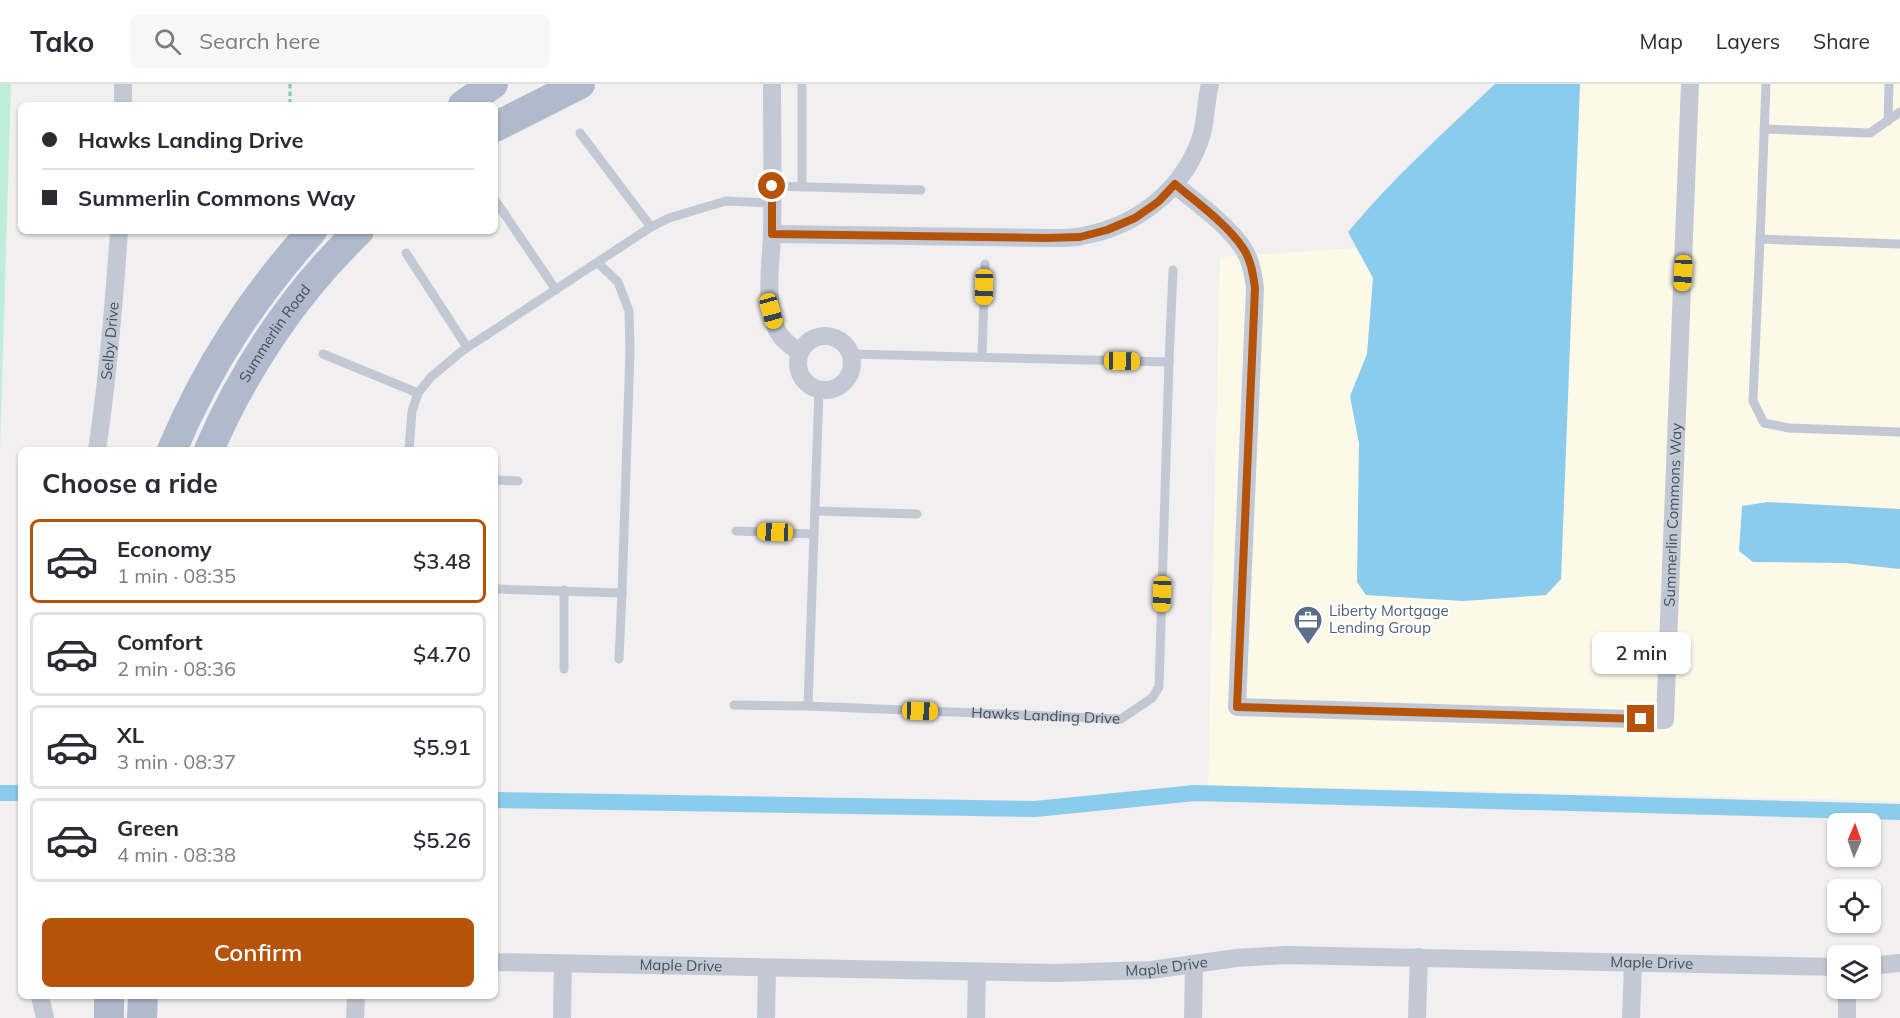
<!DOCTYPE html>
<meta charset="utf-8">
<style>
body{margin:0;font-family:Mulish,sans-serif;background:#f7f7f7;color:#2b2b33;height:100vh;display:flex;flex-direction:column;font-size:22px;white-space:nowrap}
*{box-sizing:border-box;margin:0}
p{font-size:20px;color:#7c7c81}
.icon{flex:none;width:33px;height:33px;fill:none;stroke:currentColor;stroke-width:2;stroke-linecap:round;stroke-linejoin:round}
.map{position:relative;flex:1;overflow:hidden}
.details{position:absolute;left:18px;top:363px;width:480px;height:552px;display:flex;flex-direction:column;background:#fff;border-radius:9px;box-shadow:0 2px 4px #0004}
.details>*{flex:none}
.hud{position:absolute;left:18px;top:18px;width:480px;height:132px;border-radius:9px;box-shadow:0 2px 4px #0004;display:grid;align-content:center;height:132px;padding:0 24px;background:#fff}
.needle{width:39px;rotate:2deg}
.tools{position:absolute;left:1827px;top:729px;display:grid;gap:12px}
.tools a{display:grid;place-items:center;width:54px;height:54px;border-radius:9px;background:#fff;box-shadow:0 2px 4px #0004;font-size:30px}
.end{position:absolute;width:27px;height:27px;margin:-14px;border:8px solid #b45309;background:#fff;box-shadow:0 0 0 3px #fff}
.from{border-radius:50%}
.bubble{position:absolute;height:42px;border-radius:9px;background:#fff;box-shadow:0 2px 4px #0004;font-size:20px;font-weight:600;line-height:42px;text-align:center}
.car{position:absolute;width:18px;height:36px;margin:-18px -9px;border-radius:8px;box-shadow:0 0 4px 2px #0007;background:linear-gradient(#f5c518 24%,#345 0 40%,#f5c518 0 76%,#345 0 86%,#f5c518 0)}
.hud b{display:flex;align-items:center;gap:21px;height:57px;font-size:22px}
.hud b+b{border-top:2px solid #e1e1e2}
.hud i{width:15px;height:15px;background:#2b2b33}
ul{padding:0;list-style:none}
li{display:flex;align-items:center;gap:18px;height:84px;margin:0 12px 9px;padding:0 12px;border:3px solid #e1e1e2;border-radius:9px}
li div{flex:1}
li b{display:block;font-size:22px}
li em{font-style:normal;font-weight:600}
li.on{border-color:#b45309}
li>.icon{width:54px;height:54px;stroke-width:1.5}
h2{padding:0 24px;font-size:27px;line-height:72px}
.primary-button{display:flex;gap:12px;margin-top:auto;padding:12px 24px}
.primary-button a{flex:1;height:69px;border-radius:9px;background:#b45309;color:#fff;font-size:24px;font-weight:600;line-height:69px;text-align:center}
header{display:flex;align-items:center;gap:36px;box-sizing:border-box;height:84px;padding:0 30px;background:#fff;border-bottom:2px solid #e1e1e2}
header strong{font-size:28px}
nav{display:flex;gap:33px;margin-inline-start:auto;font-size:21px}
.search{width:420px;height:54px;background:#f7f7f7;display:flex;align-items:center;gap:15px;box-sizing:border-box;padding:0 21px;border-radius:9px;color:#7c7c81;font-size:22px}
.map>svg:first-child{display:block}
.commercial{fill:#fcf9e8}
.green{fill:#beeed7}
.water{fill:#8bcbeb}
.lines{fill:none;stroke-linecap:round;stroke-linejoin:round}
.canal{stroke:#8bcbeb;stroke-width:16}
.path{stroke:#76ccad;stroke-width:3;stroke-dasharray:4.5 3;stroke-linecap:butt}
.service{stroke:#c2c9d4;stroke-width:9}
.minor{stroke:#c2c9d4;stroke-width:18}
.primary{stroke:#afbacd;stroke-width:30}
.route{stroke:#b45309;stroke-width:8}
.labels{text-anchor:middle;stroke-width:4.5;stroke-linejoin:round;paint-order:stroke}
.street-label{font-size:15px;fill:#474f5c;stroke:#fff}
.service-label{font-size:15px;fill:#4e5e75;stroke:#fff;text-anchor:start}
</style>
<header>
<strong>Tako</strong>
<div class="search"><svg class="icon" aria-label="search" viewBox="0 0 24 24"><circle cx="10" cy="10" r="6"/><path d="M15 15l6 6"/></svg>Search here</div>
<nav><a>Map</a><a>Layers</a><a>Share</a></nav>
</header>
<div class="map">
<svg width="1900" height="934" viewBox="0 0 1900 934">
<rect width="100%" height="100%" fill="#f1efef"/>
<path class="commercial" d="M1580 0H1900V425L1768 418 1743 422 1845 479 1900 485V717L1347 704 1208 706 1220 173 1357 164 1373 194 1367 270 1350 312 1359 359 1357 498 1366 511 1463 517 1546 511 1561 495Z"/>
<path class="green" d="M0 0H11L0 365Z"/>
<path class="water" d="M1495 0H1580L1561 495 1546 511 1463 517 1366 511 1357 498 1359 359 1350 312 1367 270 1373 194 1348 148C1392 95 1444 48 1495 0Z
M1768 418 1900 425V485L1845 479 1753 478 1739 467 1742 422Z"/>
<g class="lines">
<path class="canal" d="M0 709H21
M495 716 1035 725 1195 709 1900 728"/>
<path class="path" d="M290 0V21"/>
<g class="service">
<path d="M1766 0 1760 155 1900 160"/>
<path d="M1888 37 1889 0"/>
<path d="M1764 45 1870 49 1900 28"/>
<path d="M580 49 651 143"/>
<path d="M772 102 921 106"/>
<path d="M802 103V0"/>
<path d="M495 116 556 206"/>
<path d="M1760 155 1753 317 1764 339 1789 344 1900 348"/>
<path d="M406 169 467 263"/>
<path d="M323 270 418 309"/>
<path d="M982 273 985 180"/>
<path d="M1169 278 1173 186"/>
<path id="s1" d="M819 306 808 622 1121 635 1152 614 1159 603 1169 278 851 270"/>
<path d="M409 366 412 327 418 309 431 293 462 267 651 143 669 134 726 117 772 119"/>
<path d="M495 396 518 397"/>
<path d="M815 427 917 430"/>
<path d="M736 447 814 450"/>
<path d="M495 505 622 509 630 267 629 227 618 198 598 179"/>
<path d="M619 575 622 509"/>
<path d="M564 585V506"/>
<path d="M734 621 808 622"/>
</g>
<g class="minor">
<path d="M772 0C772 50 773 99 772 149 771 179 765 212 775 241 778 253 790 261 799 268"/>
<path d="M123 21V0"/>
<path id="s2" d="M1175 101C1197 119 1227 140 1243 164 1251 176 1253 190 1255 204L1237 623 1665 636 1690 0"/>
<path d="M772 150 1046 154C1058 154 1071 155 1082 152 1138 142 1185 105 1202 50 1206 33 1206 16 1210 0"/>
<circle cx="825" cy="279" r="27"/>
<path id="s3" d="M97 366C108 293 114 220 119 147"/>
<path id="s4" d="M495 878 1056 889 1151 886 1236 874 1286 871 1838 883"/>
<path d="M1870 882 1900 879"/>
<path d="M40 912 45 934"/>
<path d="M355 934 356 912"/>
<path d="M562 934 563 880"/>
<path d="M766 934 767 884"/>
<path d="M976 934 977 888"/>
<path d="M1193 934 1194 880"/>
<path d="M1417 934 1419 873"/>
<path d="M1631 934 1633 879"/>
<path d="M1847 934V904"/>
</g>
<g class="primary">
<path d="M463 21 493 0"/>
<path d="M495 43 580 0"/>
<path d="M172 366C207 283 252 214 312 147"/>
<path id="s5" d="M209 366C244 285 295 208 359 147"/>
<path d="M109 934V912"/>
<path d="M142 934 143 912"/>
</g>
</g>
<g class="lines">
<path class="route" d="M772 102V150L1046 154 1080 153 1107 146 1135 134 1158 118 1175 100C1197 119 1227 140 1243 164 1251 176 1253 190 1255 204L1237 623 1641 635"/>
</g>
<defs>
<g id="office-pin" transform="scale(1.5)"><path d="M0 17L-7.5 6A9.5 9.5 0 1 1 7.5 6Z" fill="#5c6f8a" stroke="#fff"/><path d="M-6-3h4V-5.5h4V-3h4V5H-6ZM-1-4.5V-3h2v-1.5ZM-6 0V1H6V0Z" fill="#fff"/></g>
</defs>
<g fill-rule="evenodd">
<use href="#office-pin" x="1308" y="536"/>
</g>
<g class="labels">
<g class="street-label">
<text dy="5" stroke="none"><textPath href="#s5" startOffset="134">Summerlin Road</textPath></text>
<text dy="5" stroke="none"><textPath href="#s3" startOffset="110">Selby Drive</textPath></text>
<text dy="5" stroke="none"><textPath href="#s2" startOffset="1188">Summerlin Commons Way</textPath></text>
<text dy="5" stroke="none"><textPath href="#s1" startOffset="554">Hawks Landing Drive</textPath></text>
<text dy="5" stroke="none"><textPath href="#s4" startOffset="1158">Maple Drive</textPath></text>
<text dy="5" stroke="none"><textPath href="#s4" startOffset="186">Maple Drive</textPath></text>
<text dy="5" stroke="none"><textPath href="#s4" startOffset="672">Maple Drive</textPath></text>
</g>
<g class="service-label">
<text x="1329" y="532">Liberty Mortgage<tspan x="1329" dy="17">Lending Group</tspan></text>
</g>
</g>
</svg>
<div class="tools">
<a><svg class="needle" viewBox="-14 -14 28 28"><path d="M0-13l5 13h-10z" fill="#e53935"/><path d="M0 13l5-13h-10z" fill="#7c7c81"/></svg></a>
<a><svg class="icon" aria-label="locate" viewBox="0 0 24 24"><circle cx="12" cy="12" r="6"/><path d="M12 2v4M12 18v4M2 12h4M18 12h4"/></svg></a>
<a><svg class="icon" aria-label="layers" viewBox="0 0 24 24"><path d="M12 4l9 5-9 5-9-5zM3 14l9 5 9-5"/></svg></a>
</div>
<i class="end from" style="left:772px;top:102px"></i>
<i class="end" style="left:1641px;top:635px"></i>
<div class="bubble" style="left:1592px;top:548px;width:99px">2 min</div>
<i class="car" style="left:1683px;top:189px;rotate:183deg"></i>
<i class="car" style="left:984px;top:203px;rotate:181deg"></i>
<i class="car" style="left:771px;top:227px;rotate:165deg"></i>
<i class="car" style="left:1122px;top:277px;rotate:91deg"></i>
<i class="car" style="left:775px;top:448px;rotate:272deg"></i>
<i class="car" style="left:1162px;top:510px;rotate:182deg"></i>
<i class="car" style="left:920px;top:627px;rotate:92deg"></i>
<div class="hud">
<b><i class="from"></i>Hawks Landing Drive</b>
<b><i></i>Summerlin Commons Way</b>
</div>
<section class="details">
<h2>Choose a ride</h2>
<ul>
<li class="on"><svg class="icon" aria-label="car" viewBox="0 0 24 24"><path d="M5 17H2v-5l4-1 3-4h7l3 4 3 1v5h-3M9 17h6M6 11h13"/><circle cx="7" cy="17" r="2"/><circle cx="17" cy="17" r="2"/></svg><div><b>Economy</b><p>1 min · 08:35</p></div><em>$3.48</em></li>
<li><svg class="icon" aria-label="car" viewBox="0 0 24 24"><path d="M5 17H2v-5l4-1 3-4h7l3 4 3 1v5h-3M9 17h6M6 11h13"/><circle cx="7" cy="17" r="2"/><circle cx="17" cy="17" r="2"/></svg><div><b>Comfort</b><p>2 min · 08:36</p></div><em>$4.70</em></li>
<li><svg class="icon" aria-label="car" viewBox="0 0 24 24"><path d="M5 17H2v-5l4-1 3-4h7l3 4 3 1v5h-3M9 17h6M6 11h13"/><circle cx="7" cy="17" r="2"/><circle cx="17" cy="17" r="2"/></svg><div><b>XL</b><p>3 min · 08:37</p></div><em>$5.91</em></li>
<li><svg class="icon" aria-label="car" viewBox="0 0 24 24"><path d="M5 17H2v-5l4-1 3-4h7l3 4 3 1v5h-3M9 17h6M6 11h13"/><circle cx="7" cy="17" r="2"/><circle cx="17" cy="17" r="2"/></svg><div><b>Green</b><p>4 min · 08:38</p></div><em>$5.26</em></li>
</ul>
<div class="primary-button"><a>Confirm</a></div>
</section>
</div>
